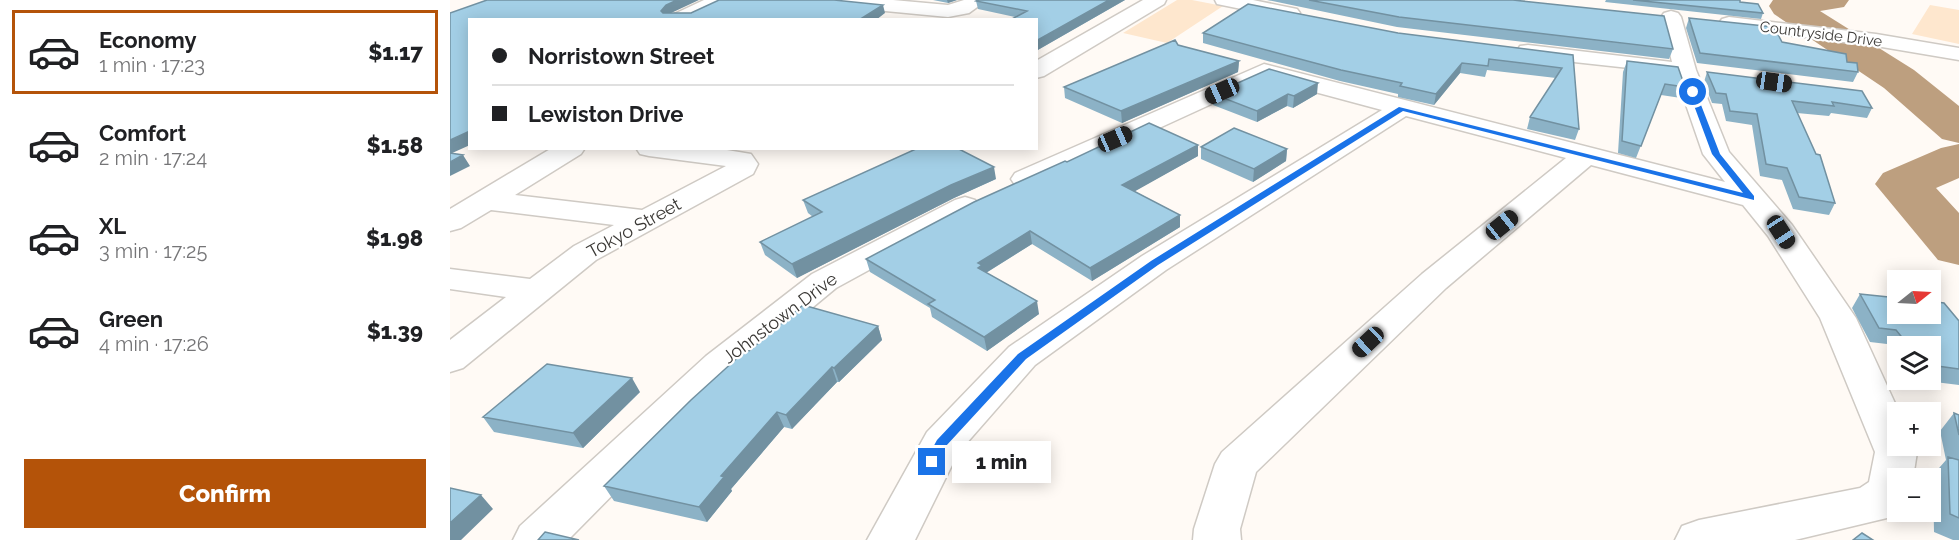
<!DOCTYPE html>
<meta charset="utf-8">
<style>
body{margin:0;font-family:Raleway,sans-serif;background:#f2f2f2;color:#202124;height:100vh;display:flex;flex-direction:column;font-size:22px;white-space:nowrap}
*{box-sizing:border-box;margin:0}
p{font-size:20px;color:#757577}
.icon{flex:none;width:33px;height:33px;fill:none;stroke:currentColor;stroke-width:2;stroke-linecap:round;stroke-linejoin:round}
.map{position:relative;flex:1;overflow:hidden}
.panel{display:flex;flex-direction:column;background:#fff;width:450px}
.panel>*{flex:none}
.hud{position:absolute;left:18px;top:18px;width:570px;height:132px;border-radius:0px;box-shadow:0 3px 15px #0003;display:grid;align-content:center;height:132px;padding:0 24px;background:#fff}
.needle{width:39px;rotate:72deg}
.fabs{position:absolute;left:1437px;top:270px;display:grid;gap:12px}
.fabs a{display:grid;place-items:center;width:54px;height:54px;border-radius:0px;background:#fff;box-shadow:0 3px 15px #0003;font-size:30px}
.end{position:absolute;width:27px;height:27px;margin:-14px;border:8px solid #1a73e8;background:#fff;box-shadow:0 0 0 3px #fff}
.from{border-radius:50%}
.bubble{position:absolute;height:42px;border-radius:0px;background:#fff;box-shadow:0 3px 15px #0003;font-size:20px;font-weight:800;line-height:42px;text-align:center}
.car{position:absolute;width:18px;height:36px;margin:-18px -9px;border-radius:8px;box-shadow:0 0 4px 2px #0007;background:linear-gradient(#222 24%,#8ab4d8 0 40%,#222 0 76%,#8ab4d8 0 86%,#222 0)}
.hud b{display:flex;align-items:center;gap:21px;height:57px;font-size:22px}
.hud b+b{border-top:2px solid #e0e0e0}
.hud i{width:15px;height:15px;background:#202124}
ul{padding:10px 0 0;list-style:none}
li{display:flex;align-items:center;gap:18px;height:84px;margin:0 12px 9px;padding:0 12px;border:3px solid transparent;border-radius:0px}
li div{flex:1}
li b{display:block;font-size:22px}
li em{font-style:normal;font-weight:800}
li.active{border-color:#b45309}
li>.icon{width:54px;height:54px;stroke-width:1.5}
.action{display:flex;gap:12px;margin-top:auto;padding:12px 24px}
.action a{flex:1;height:69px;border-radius:0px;background:#b45309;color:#fff;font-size:24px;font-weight:800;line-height:69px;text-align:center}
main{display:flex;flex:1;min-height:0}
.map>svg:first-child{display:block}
.green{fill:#fee7ce}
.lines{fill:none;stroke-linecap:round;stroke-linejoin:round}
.river{fill:#bd9f7f;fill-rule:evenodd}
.minor-casing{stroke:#cfcac4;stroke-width:3}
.minor{fill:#fff;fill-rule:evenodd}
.wall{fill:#8cb2c6}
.shaded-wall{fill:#7291a1}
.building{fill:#a3cfe6;stroke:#7291a1;stroke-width:1.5}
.route{fill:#1a73e8}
.labels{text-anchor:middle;stroke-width:4.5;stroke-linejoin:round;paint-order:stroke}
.far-street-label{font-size:15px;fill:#3a3835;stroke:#fff}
.street-label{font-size:18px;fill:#3a3835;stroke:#fff}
</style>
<main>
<section class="panel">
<ul>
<li class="active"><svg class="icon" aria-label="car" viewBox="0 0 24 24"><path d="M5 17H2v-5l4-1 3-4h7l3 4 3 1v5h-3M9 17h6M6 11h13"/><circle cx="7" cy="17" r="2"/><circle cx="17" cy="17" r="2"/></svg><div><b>Economy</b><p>1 min · 17:23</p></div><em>$1.17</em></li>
<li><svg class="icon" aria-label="car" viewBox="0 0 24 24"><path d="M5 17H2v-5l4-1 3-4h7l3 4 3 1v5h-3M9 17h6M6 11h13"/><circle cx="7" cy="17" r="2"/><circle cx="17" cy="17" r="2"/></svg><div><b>Comfort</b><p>2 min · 17:24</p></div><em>$1.58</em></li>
<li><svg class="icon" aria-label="car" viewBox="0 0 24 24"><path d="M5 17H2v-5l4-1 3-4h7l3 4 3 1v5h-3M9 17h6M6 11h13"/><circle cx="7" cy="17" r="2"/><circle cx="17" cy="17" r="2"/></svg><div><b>XL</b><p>3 min · 17:25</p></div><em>$1.98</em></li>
<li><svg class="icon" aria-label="car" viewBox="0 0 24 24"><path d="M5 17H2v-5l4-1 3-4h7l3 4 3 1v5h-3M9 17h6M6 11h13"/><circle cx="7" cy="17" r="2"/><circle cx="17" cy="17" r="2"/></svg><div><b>Green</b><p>4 min · 17:26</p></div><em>$1.39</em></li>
</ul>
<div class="action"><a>Confirm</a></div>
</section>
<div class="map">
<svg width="1509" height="540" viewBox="0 0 1509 540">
<rect width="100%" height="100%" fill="#fffaf5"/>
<path class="green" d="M727 0H742L773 6 717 43 673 33Z
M1480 5 1509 10V44L1462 34Z"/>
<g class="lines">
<path class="river" d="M1323 0H1399L1394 7 1370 11 1464 70 1509 106V143L1492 139 1434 88 1324 14 1319 6Z
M1509 144V178L1486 188 1509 213V265L1488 260 1425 184 1433 173 1491 148Z"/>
<g class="minor-casing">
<path id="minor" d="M254 0H278L276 4 244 20H217L220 16Z
M374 0H443L498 5 514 0H537L519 13 498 17 383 6 376 4Z
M693 0H716L714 4 594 76 586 78V61Z
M765 0H803L847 9 850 13 847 17 840 19 767 4Z
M1221 11 1228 13 1231 17 1246 70 1279 152 1342 225 1406 318 1449 412 1448 446H1464L1467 452 1463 478H1448V510L1437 518 1345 540H1225L1232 526 1249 520 1410 488 1419 482 1425 452 1370 318 1318 236 1293 205 1141 165 996 288 806 472 790 529 791 540H743L744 529 765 464 772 452 972 274 1116 158 956 116 716 270 585 365 508 453 465 540H417L477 432 559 347 692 256 932 110 816 79 585 185 575 187 565 185 561 179 565 173 814 64 1275 182 1253 154 1225 73 1078 57 1070 56 1067 51 1070 46 1078 45 1222 62 1211 17 1214 13Z
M1279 17 1426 34 1509 48V60L1426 46 1272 27 1269 23 1272 19Z
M102 148H135L131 154 65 195 192 210 276 166 199 156 190 154 186 148H265L301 154 308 164 303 174 146 260 13 368 0 372V340L56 297 0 289V269L80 279 124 246 164 225 41 210 11 228 0 231V209Z
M515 197 525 200 530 206 525 212 386 288 282 374 118 540H63L70 526 256 356 362 274 505 200Z"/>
</g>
<use href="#minor" class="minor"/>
</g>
<path class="wall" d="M483 0H507L498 3Z
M528 0H675L586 51V20L565 17 528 9 526 1Z
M817 0H1063L1223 49 1219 59 947 27Z
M1156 0H1290V2L1313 13 1311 19 1155 2Z
M1239 18 1332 42 1397 62 1408 72 1403 82 1247 63 1236 28Z
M753 33H948L1123 55 1129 129 1125 140 1077 129 1080 117 1106 78 1037 70 1035 77 1010 73 984 105 948 97V94L890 81 753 43Z
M728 45 789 61 788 72 672 123 615 98 614 87Z
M1177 61 1235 87 1231 98 1211 95 1186 158 1168 153 1173 72Z
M1257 72 1422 108 1417 118 1381 113 1379 116 1347 113 1385 203 1379 215 1343 209 1332 180 1310 176 1302 125 1276 121 1272 104 1262 103 1254 82Z
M763 94H867L843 108 837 106 807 122 763 105Z
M751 147 837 149 836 161 803 182 751 159Z
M748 156 684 191 730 215V227L642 281 582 244 536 273 589 314 537 351 482 317 480 308 420 272 416 259 617 162Z
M546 179 504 198 347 278 315 255 310 242 363 217 358 213 353 200Z
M1410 294 1509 321V385L1469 380H1480V346H1448V358L1437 344 1420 342 1402 308Z
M428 326 432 340 389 382H387L342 429 334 427 281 489 282 491 257 522 164 501 154 486 299 351Z
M190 392 133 448 44 432 33 417Z
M1504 413 1509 415V540H1503L1484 532 1483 475 1496 460 1490 431Z"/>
<path class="shaded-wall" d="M227 0H249L219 14 215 20 211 11 216 5Z
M497 0H507L498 3Z
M659 0H675L586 51V41Z
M433 5 435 13 426 20H409Z
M789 61 788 72 672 123 671 111Z
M1012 63 1010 73 984 105 986 94Z
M868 83 867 94 843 108 844 96Z
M838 94 837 106 807 122V111Z
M20 131V145L0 154V140Z
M748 145V156L673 198 672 185Z
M837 149 836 161 803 182 804 169Z
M13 155 20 166 0 176V162Z
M544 167 546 179 504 198 347 278 342 264 501 185Z
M730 215V227L642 281 640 268Z
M580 231 582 244 534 274 528 268V263Z
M587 301 589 314 537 351 534 337Z
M428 326 432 340 389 382 384 368Z
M382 367 387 382 342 429 336 415Z
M182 378 190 392 133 448 123 433Z
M327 412 334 427 281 489 282 491 257 522 249 507 271 476Z
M31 495 43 509 11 540H0V523Z"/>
<path class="building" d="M37 0H227L216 5 211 11 213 13H241L269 0H384L433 5 409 20H20V131L0 140V13Z
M528 0H659L586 41V20H560L577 11 526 1Z
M859 0H1063L1214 16 1223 49 949 17Z
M1183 0H1290V2L1308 4 1313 13Z
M798 4 948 33 1123 55 1129 129 1080 117 1112 68 1039 59 1038 66 1012 63 986 94 950 86 952 83 891 70 753 33Z
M1239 18 1324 27 1332 42 1396 54 1397 62 1407 63 1408 72 1250 53Z
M725 40 728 45 789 61 671 111 614 87Z
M1177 61 1228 67 1235 87 1215 84 1191 146 1172 141Z
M819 69 868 83 844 96 838 94 807 111 763 94Z
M1257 72 1412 91 1422 108 1382 102 1384 106 1342 101 1366 154 1370 155 1385 203 1349 197 1337 168 1316 164 1307 114 1280 111 1276 94 1266 93Z
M699 123 748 145 672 185 730 215 640 268 580 231 528 263 532 265 528 268 587 301 534 337 478 304 485 300 416 259 524 202 615 161 617 162Z
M784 128 837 149 804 169 751 147Z
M468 148H507L544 167 501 185 342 264 310 242 372 212 353 200Z
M0 153 13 155 0 162Z
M1410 294 1448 298V314H1480V301L1494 303 1509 321V369L1480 365V346H1459L1446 330 1429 328Z
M353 305 428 326 384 368 382 367 336 415 327 412 271 476 274 477 249 507 154 486 241 400 296 350 299 351Z
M97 364 182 378 123 433 33 417Z
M1504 413 1509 415V435Z
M1498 457 1509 460V518L1500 514Z
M0 488 31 495 0 523Z
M95 532 129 540H88Z
M1412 533 1423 540H1403Z"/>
<path class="route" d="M1243 90 1246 92 1270 154 1304 196V200L953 111 708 265 576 359 496 446 486 466H477L475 462 487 440 568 354 701 261 949 107 1293 193 1262 154 1239 92Z"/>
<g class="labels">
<g class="far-street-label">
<text transform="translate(1371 34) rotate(7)" y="5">Countryside Drive</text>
</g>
<g class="street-label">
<text transform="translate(184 228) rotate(-29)" y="6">Tokyo Street</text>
<text transform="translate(330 318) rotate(-37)" y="6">Johnstown Drive</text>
</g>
</g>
</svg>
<div class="fabs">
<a><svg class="needle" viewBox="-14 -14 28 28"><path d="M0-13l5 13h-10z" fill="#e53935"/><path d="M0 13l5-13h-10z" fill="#757577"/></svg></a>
<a><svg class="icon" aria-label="layers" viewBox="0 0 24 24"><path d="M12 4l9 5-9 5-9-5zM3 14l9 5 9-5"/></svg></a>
<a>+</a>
<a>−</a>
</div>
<i class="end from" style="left:1243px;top:92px"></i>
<i class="end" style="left:482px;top:462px"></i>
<div class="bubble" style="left:502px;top:441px;width:99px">1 min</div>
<i class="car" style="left:1324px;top:82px;rotate:98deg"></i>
<i class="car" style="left:772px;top:91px;rotate:246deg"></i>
<i class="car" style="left:665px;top:139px;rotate:66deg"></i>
<i class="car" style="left:1052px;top:225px;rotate:51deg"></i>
<i class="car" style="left:1331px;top:232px;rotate:147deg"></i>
<i class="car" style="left:918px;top:342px;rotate:227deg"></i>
<div class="hud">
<b><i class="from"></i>Norristown Street</b>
<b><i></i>Lewiston Drive</b>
</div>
</div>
</main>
